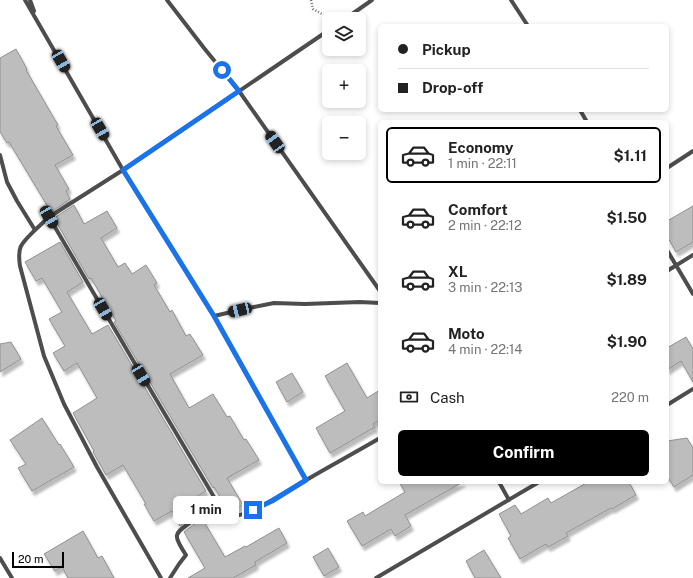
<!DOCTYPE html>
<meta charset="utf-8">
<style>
body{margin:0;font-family:"Public Sans",sans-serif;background:#f6f6f6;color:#222;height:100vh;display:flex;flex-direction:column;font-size:15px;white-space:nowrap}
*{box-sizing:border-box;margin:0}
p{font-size:13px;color:#767676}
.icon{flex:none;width:22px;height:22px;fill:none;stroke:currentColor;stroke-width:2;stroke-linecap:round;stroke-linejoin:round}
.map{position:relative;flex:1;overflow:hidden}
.details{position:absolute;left:378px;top:120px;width:291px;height:364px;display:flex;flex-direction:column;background:#fff;border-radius:6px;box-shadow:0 2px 6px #0003}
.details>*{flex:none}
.hud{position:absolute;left:378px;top:24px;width:291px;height:88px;border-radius:6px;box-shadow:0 2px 6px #0003;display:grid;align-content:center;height:88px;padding:0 20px;background:#fff}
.tools{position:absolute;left:322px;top:12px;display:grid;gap:8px}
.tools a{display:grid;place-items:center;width:44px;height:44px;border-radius:6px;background:#fff;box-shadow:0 2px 6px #0003;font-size:20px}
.scale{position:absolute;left:12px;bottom:10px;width:52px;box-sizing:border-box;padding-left:4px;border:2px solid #000;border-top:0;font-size:11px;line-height:14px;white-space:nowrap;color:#000;-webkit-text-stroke:3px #fff;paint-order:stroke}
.end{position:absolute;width:18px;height:18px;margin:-9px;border:5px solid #1a73e8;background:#fff;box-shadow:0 0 0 2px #fff}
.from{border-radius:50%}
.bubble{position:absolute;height:28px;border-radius:6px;background:#fff;box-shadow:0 2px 6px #0003;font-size:13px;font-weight:700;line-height:28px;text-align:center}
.car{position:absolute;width:12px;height:24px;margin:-12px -6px;border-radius:5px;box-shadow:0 0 3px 1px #0007;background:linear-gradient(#222 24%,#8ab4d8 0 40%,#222 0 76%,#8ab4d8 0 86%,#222 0)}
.hud b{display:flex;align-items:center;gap:14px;height:38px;font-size:15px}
.hud b+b{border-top:1px solid #e0e0e0}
.hud i{width:10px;height:10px;background:#222}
ul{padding:7px 0 0;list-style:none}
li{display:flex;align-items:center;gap:12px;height:56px;margin:0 8px 6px;padding:0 12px;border:2px solid transparent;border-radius:6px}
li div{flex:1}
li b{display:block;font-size:15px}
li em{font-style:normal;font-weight:700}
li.active{border-color:#000}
li>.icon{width:36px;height:36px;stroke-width:1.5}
.pay{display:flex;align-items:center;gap:10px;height:44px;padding:0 20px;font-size:15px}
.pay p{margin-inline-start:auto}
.primary-button{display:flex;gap:8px;margin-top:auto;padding:8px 20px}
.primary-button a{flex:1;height:46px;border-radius:6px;background:#000;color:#fff;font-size:16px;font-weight:700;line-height:46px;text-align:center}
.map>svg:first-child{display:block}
.building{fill:#bdbdbd;stroke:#919191;filter:url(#shadow)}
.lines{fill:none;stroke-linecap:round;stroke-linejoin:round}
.path{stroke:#6f6f6f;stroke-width:2.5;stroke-dasharray:1 2;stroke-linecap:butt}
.street{stroke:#4d4d4d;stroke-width:4}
.route{stroke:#1a73e8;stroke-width:5}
</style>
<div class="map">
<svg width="693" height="578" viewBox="0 0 693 578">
<defs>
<filter id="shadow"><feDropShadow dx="2.5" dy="4.5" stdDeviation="1" flood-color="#0004"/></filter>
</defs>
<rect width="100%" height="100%" fill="#fff"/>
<path class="building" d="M16 49 27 69 26 70 58 125 56 126 73 155 55 165 69 189 66 191 70 199 51 212 9 142 7 143 0 132V58Z
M74 205 84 224 107 211 117 228 101 238 118 267 125 263 132 274 146 265 157 283 154 285 170 312 172 310 186 336 190 334 203 355 170 374 189 408 213 394 227 417 230 416 244 440 246 439 259 460 227 478 243 505 230 512 228 510 214 487 213 488 114 322 116 321 91 278 89 279 58 225 54 218Z
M693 206V242L676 252 667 236V221Z
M60 242 83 282 67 292 92 334 108 325 206 491 191 500 225 557 245 546 246 547 279 528 287 543 255 562 256 565 233 578H188L205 568 184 532 198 521 199 518V516L197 515H194L180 526 172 511 154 521 144 504H146L123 465 106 475 93 452 94 451 73 413 97 398 77 363 64 371 53 353 65 346 49 319 62 312 42 278 36 281 25 262Z
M686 337 693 349V382L681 361 667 370V348Z
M11 342 21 359 0 372V344Z
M347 363 367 398 380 390V420L373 424 375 427 330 453 316 428 345 411 325 376Z
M292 373 303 392 287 402 276 382Z
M42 418 59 445 60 444 74 467 32 491 18 468 26 464 10 440Z
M687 438 693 448V475L674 487 667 476V441Z
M399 482H463L405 515 411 526 395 536 391 529 362 546 347 521 363 512 365 516 405 492Z
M588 482H629L636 495 612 509 611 508 566 533 568 536 548 547 546 544 520 559 508 538 511 536 499 514 515 505 521 514 548 498 551 503Z
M83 531 98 558 102 556 114 578H68L62 567 55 571 44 554Z
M328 548 339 567 324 576 313 557Z
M484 550 501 578H475L466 561Z"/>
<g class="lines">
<path class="path" d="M311 0 313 9 331 19"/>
<path class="street" d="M25 0 123 170 214 316 306 480
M30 0 34 11
M167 0 204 48 239 91 380 291
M511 0 528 26
M345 19 372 0
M580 110 587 122
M0 155 7 182 17 201 35 230C21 244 17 246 20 266L44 356 64 404 97 467 161 578
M667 168 693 151
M49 217 134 362 217 502C221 507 225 515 232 516 247 518 293 487 308 479 332 465 356 452 380 438
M35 230 49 217 123 170 329 30
M667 250 693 294
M667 271 693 255
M214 316 249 308 274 303 305 304 360 302 380 303
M667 405 693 389
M499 482 509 500
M0 558 12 578
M170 578 179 564 186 555C170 531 176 534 196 518
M376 578 539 482"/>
</g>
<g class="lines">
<path class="route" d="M222 70 239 91 123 170 214 316 306 480 272 501 253 510"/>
</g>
</svg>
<div class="tools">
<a><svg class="icon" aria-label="layers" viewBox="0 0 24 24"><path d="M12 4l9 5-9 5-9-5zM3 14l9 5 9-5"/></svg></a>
<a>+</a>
<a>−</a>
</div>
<div class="scale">20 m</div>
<i class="end from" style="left:222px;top:70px"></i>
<i class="end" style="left:253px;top:510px"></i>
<div class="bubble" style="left:173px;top:496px;width:66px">1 min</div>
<i class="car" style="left:61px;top:61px;rotate:150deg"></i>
<i class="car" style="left:100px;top:129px;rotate:150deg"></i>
<i class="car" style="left:275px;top:142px;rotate:325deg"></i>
<i class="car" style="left:49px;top:217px;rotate:150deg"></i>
<i class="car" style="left:103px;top:309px;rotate:150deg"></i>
<i class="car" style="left:240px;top:310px;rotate:257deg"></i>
<i class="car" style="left:141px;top:375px;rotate:149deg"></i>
<div class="hud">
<b><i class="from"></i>Pickup</b>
<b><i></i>Drop-off</b>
</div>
<section class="details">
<ul>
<li class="active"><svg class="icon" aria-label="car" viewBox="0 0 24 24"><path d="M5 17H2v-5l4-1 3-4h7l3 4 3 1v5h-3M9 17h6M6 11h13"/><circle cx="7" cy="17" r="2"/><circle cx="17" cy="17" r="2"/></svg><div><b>Economy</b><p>1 min · 22:11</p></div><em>$1.11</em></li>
<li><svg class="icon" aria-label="car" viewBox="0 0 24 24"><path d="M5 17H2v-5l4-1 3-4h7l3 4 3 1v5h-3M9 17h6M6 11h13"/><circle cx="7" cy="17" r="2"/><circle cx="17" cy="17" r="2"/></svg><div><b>Comfort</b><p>2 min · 22:12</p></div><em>$1.50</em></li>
<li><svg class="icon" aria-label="car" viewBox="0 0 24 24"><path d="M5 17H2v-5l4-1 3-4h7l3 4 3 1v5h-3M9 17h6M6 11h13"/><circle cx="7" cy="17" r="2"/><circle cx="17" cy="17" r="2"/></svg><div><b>XL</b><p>3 min · 22:13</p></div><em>$1.89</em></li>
<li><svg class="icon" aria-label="car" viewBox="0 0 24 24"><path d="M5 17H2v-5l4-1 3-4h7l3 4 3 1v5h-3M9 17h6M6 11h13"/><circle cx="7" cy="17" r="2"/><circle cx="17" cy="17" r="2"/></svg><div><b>Moto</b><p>4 min · 22:14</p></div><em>$1.90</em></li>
</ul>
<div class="pay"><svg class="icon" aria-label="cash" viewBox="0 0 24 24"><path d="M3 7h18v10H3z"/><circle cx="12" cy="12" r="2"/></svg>Cash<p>220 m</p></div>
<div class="primary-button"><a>Confirm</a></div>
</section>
</div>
